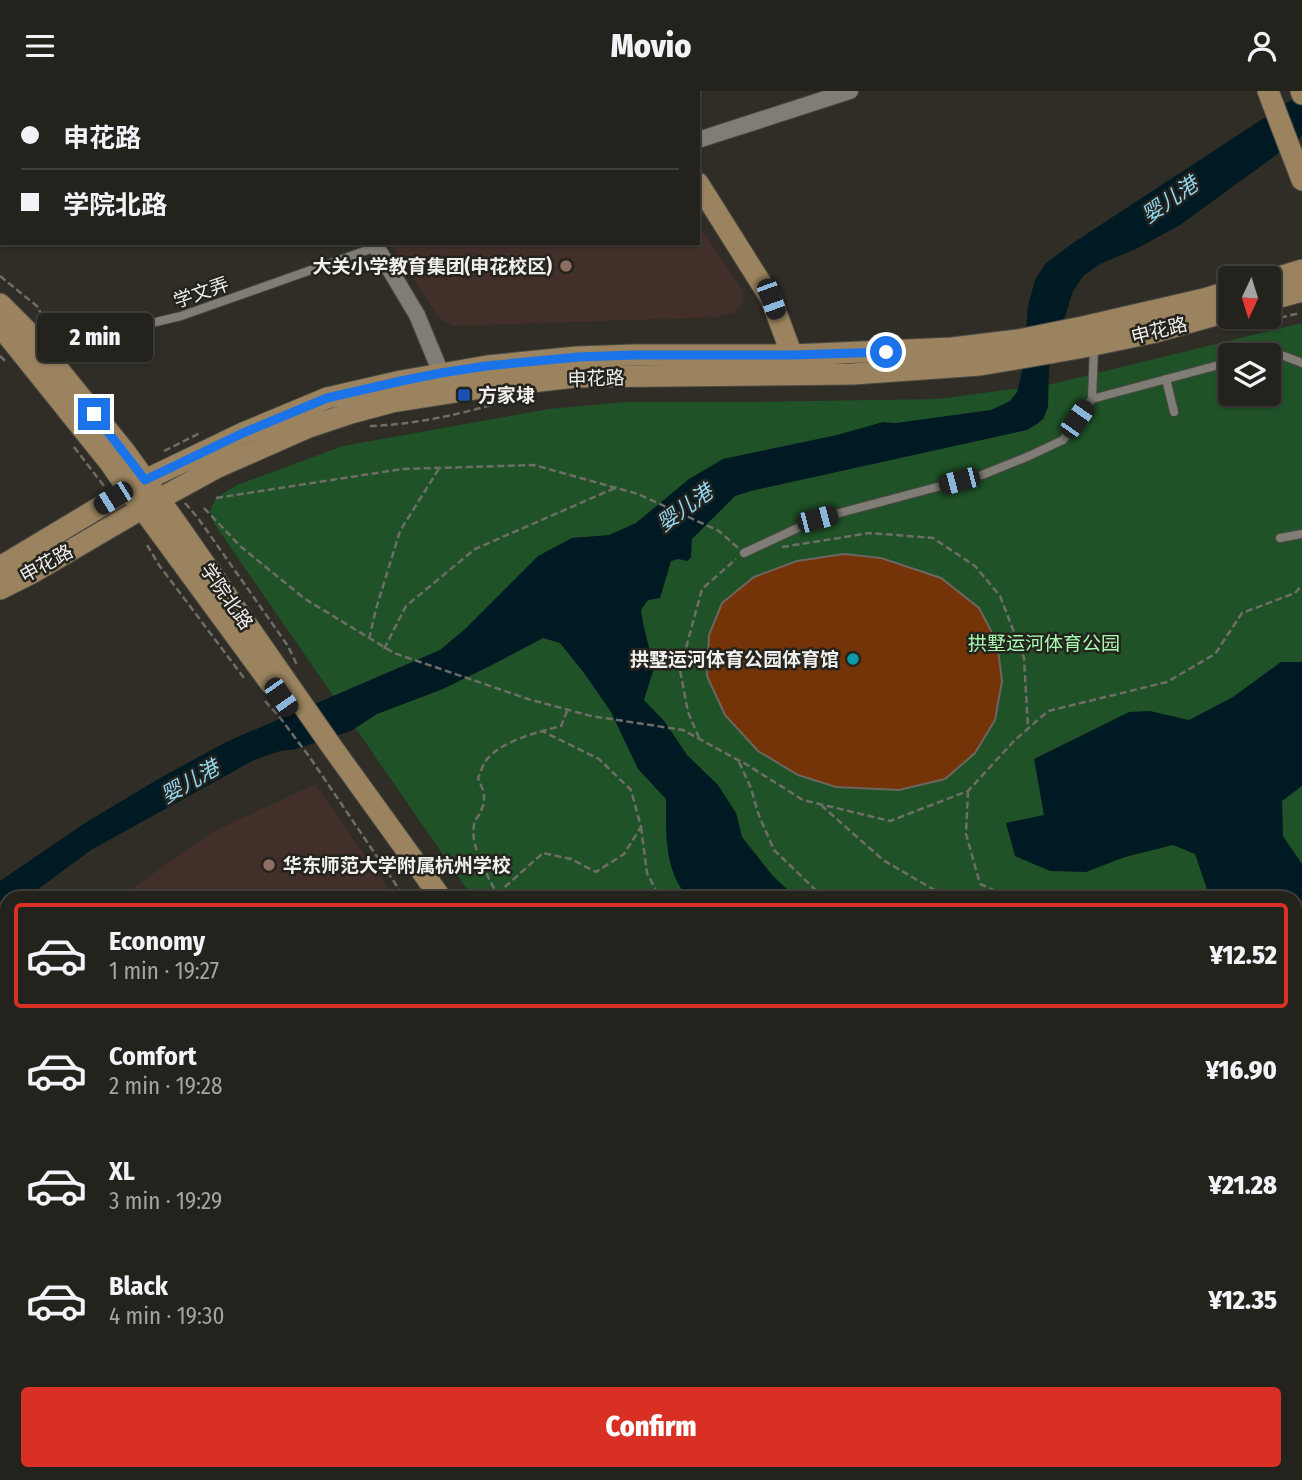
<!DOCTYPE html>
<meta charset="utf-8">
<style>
body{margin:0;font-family:"Fira Sans Condensed","Noto Sans SC",sans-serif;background:#2f2f29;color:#f1f3f6;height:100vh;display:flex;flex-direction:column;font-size:26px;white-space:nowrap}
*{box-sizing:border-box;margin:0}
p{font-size:23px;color:#a3a4a3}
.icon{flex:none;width:38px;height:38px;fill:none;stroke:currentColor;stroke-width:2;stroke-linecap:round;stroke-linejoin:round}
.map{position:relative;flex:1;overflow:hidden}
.details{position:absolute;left:0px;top:800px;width:1302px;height:590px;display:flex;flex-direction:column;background:#23221c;border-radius:21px 21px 0 0;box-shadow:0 2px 5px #0004,0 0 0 2px #403f3b}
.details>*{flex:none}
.banner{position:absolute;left:0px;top:0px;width:700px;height:154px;box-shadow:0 2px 5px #0004,0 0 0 2px #403f3b;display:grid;align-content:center;height:154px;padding:0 21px;background:#23221c}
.needle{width:46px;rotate:184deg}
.fabs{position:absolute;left:1218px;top:175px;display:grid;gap:14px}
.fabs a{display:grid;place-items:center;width:63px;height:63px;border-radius:7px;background:#23221c;box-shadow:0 2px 5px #0004,0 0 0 2px #403f3b;font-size:35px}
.end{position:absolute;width:32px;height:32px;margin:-16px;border:9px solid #1a73e8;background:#fff;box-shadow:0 0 0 4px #fff}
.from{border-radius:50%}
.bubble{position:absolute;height:49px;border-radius:7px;background:#23221c;box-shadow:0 2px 5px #0004,0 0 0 2px #403f3b;font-size:23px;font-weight:800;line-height:49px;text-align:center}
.car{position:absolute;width:21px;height:42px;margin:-21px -10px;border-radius:9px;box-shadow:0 0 5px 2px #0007;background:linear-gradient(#222 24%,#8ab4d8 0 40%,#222 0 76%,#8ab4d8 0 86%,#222 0)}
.banner b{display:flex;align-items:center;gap:24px;height:66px;font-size:26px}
.banner b+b{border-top:2px solid #403f3b}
.banner i{width:18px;height:18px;background:#f1f3f6}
ul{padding:12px 0 0;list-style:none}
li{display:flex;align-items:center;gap:21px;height:105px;margin:0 14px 10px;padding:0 7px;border:4px solid transparent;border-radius:7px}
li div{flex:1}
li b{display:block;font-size:26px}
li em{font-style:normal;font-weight:800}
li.selected{border-color:#d93025}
li>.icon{width:63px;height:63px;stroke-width:1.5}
.cta{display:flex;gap:14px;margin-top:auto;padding:14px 21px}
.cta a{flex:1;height:80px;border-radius:7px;background:#d93025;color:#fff;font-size:28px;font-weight:800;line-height:80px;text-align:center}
header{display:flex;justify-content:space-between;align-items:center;height:91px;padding:0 21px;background:#23221c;font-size:32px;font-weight:800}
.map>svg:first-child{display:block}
.education{fill:#432f2a}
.green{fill:#1f5227;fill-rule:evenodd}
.water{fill:#001a24}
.building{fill:#743408;stroke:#6d6561;stroke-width:2}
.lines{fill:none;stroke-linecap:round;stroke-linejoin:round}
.lane-casing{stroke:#4b4944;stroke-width:10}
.street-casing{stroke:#4b4944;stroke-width:18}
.secondary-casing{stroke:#4b4944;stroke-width:23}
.path{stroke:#6e6d67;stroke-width:2.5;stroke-dasharray:7 3.5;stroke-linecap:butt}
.lane{stroke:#7f7d75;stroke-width:8}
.street{stroke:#7f7d75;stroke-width:16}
.secondary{stroke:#9a835e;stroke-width:21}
.secondary-bridge-casing{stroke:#4b4944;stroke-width:23;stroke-linecap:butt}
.path-bridge{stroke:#6e6d67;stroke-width:2.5;stroke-dasharray:7 3.5;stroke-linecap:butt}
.secondary-bridge{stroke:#9a835e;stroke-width:21}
.route{stroke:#1a73e8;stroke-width:9}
.education-dot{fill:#8d6e63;stroke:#25231d;stroke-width:2.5}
.transit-dot{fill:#1a4fb4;stroke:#25231d;stroke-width:2.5}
.culture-dot{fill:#0f9aa8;stroke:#25231d;stroke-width:2.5}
.labels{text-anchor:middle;stroke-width:5;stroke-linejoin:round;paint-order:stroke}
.poi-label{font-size:19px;font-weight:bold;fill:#f0efeb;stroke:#25231d;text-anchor:end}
.street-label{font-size:19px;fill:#f0efeb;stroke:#25231d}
.park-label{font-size:19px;fill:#a5fbae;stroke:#25231d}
.water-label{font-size:21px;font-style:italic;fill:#92d8f4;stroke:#25231d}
</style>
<header><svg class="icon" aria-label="menu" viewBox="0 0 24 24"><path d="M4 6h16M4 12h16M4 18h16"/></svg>Movio<svg class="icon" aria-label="person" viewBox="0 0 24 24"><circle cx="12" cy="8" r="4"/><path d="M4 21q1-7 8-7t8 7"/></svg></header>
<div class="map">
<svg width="1302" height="1389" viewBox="0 0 1302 1389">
<rect width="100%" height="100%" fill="#2f2d26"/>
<path class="education" d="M322 0H608L610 2H319Z
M698 133 742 198 743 211 734 222 716 226 454 235 443 230 434 220 391 152H698Z
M315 693 395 807H118L213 741Z
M7 881V1000L0 989V886Z"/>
<path class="green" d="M1302 232V1389H887L882 1383 1295 1382V807H473L213 431 210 420 216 407 237 394 343 355 549 318 624 311H752L937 308 990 301 1052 293ZM1230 264H1269V303H1230Z"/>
<path class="water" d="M1302 2V45L1180 134 1136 158 1102 172 1084 184 1073 200 1049 277 1048 316 1043 328 1037 333 1027 339 755 399 735 405 692 448 691 466 688 470 678 468 671 470 660 507 648 509 641 519 643 532 654 577 644 609 665 631 687 664 718 694 736 722 742 746 772 784 796 807H689C664 782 666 741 666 708L638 678 611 621 584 582 560 552 543 547 490 575 443 598 377 623 351 640 296 658 280 660 254 669 91 759 26 807H7V821L0 828V790L85 732 155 690 226 651 440 559 465 538 538 465 572 447 609 444 636 432 689 388 723 368 837 344 883 331 896 332 991 319 1010 310 1017 301 1022 281 1028 215 1035 189 1046 172 1073 152Z
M1281 571H1302V695L1282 710 1283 745 1302 773V862L1295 859V807H1210L1195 763 1173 754 1125 766 1086 781 1050 780 1015 765 1006 732 1044 724 1034 668 1129 621 1150 620 1189 629 1233 606Z
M1295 1269 1302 1271V1306L1295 1305Z"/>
<path class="building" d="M844 463 881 467 941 487 979 517 997 551 1002 590 995 629 975 662 945 688 899 699 836 696 798 684 758 660 725 624 707 585 709 544 722 512 754 486 797 470Z"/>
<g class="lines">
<g class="lane-casing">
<path id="lane" d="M36 243 110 242 181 225 376 156
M1255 264C1274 259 1284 265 1302 272
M1166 288 1174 321
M1092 308 1230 271
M1280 447 1302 443
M744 462 817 428 982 384 1029 365 1063 349 1092 308 1094 257"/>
</g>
<g class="street-casing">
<path id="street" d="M278 0 279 2
M698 49 850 0
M374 152 417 224 441 282
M168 1389 182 1382"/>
</g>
<g class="secondary-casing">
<path id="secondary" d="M636 0 638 2
M1268 0 1302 89
M1301 0 1302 3
M698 92 771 208 792 264
M1269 189 1302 179
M1269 209 1302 200
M0 213 30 243 126 362 179 436 332 656 441 807
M0 235 110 372 128 398 271 593
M0 476 145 389 243 342 327 307 401 290 487 275 577 266 634 264H792L952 257 1018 249 1087 235 1204 208 1230 200
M0 498 32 482 143 417 216 377 309 336 351 322 392 311 488 296 575 286 853 283 980 274 1079 257 1156 241 1230 220
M0 1037 7 1048
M1295 1365 1302 1364
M216 1382 220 1389
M818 1382 823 1389
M842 1382 847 1389
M929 1389 986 1382
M1220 1389 1244 1388"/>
</g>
<path class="path" d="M0 185 38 216 46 234
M1240 187 1254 183
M1229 239 1300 222
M0 265 6 271
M370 335C410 334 457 324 495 313
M74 356 104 395
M164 360 202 341
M216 407 402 378 534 374 638 403 719 440 738 457
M185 412 198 427 288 555 297 574
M204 417 240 455 305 508 394 562 528 608 591 625 683 639 749 675 803 709 890 730 968 700 1014 650 1048 620 1167 591 1215 563 1242 522 1295 502 1302 494
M147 454 159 474 244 587
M782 456 870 442 933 447 975 475 1000 505 1024 567 1028 637
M369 548 376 518 400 440 440 376
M384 558 406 515 475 458 615 397
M265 610 278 624 311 668 405 807
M699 647 688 621 680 579 702 498 736 468
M739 671 751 697 758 722 774 759 824 807
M968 700 966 743 980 793 1012 807
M821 714 883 769 948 807
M641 736 647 782 660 807
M497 803 543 762 571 768 596 781 624 763 641 736 631 699 599 668 542 640
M499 807C490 789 469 754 474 734 474 730 477 727 479 724 487 708 485 703 478 687 481 681 483 672 488 667 504 649 539 641 561 635L567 620
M1295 929 1302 935
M1295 1021 1302 1034
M1295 1069 1301 1085 1302 1097
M1295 1182 1299 1176 1302 1160
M1302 1238 1295 1260 1302 1262
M797 1382 802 1389
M904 1389V1382"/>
<use href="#lane" class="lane"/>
<use href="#street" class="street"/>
<use href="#secondary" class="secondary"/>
<g class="secondary-bridge-casing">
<path id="secondary-bridge" d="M1244 1388 1302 1386"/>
</g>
<path class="path-bridge" d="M1220 1382V1389"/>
<use href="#secondary-bridge" class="secondary-bridge"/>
</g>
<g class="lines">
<path class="route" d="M94 323 145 389 243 342 327 307 401 290 441 282 486 275 578 266 634 264H792L886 261"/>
</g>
<g class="education-dot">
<circle cx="566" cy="175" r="7"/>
<circle cx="269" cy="774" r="7"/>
</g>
<rect class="transit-dot" x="457" y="297" width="14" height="14" rx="3.5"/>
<circle class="culture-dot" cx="853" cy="568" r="7"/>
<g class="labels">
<g class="poi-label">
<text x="552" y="182">大关小学教育集团(申花校区)</text>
<text x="478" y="311" text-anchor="start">方家埭</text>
<text x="839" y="575">拱墅运河体育公园体育馆</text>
<text x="283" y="781" text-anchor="start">华东师范大学附属杭州学校</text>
</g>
<g class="street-label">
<text transform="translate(201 201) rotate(-19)" y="7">学文弄</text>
<text transform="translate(1159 239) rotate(-14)" y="7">申花路</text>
<text transform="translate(596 287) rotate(-2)" y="7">申花路</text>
<text transform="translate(46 472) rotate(-29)" y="7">申花路</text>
<text transform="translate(227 505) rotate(55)" y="7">学院北路</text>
</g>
<g class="park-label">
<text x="1044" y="559">拱墅运河体育公园</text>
</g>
<g class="water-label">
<text transform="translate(1170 109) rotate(-35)" y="7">婴儿港</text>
<text transform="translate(685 417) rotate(-36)" y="7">婴儿港</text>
<text transform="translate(190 691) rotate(-30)" y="7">婴儿港</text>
</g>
</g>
</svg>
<div class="fabs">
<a><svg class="needle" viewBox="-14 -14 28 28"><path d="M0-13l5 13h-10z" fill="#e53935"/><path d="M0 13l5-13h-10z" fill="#a3a4a3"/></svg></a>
<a><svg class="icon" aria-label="layers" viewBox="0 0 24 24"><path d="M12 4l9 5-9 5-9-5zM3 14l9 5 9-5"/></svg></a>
</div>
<i class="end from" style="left:886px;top:261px"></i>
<i class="end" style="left:94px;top:323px"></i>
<div class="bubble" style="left:37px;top:222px;width:116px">2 min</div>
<i class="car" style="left:771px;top:208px;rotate:160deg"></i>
<i class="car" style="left:1077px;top:328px;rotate:35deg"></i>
<i class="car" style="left:959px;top:390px;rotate:255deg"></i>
<i class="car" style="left:113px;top:407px;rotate:238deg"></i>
<i class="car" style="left:817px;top:428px;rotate:75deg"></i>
<i class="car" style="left:281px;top:606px;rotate:145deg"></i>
<div class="banner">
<b><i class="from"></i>申花路</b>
<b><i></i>学院北路</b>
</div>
<section class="details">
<ul>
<li class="selected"><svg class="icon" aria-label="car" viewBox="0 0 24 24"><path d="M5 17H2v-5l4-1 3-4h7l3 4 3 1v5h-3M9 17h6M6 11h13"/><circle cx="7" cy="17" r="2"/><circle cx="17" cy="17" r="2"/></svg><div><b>Economy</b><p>1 min · 19:27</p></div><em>¥12.52</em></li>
<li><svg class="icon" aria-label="car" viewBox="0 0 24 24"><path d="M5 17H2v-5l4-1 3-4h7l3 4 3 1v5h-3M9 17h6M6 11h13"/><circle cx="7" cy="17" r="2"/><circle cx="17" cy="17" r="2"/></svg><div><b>Comfort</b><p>2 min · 19:28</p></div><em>¥16.90</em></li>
<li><svg class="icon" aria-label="car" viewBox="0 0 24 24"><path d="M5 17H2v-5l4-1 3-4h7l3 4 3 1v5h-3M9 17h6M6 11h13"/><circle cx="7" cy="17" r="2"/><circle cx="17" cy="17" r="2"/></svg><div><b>XL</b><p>3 min · 19:29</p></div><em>¥21.28</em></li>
<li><svg class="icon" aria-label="car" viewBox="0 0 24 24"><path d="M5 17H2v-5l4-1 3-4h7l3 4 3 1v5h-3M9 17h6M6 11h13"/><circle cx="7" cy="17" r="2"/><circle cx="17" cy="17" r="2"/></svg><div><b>Black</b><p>4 min · 19:30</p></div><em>¥12.35</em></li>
</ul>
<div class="cta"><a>Confirm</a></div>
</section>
</div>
